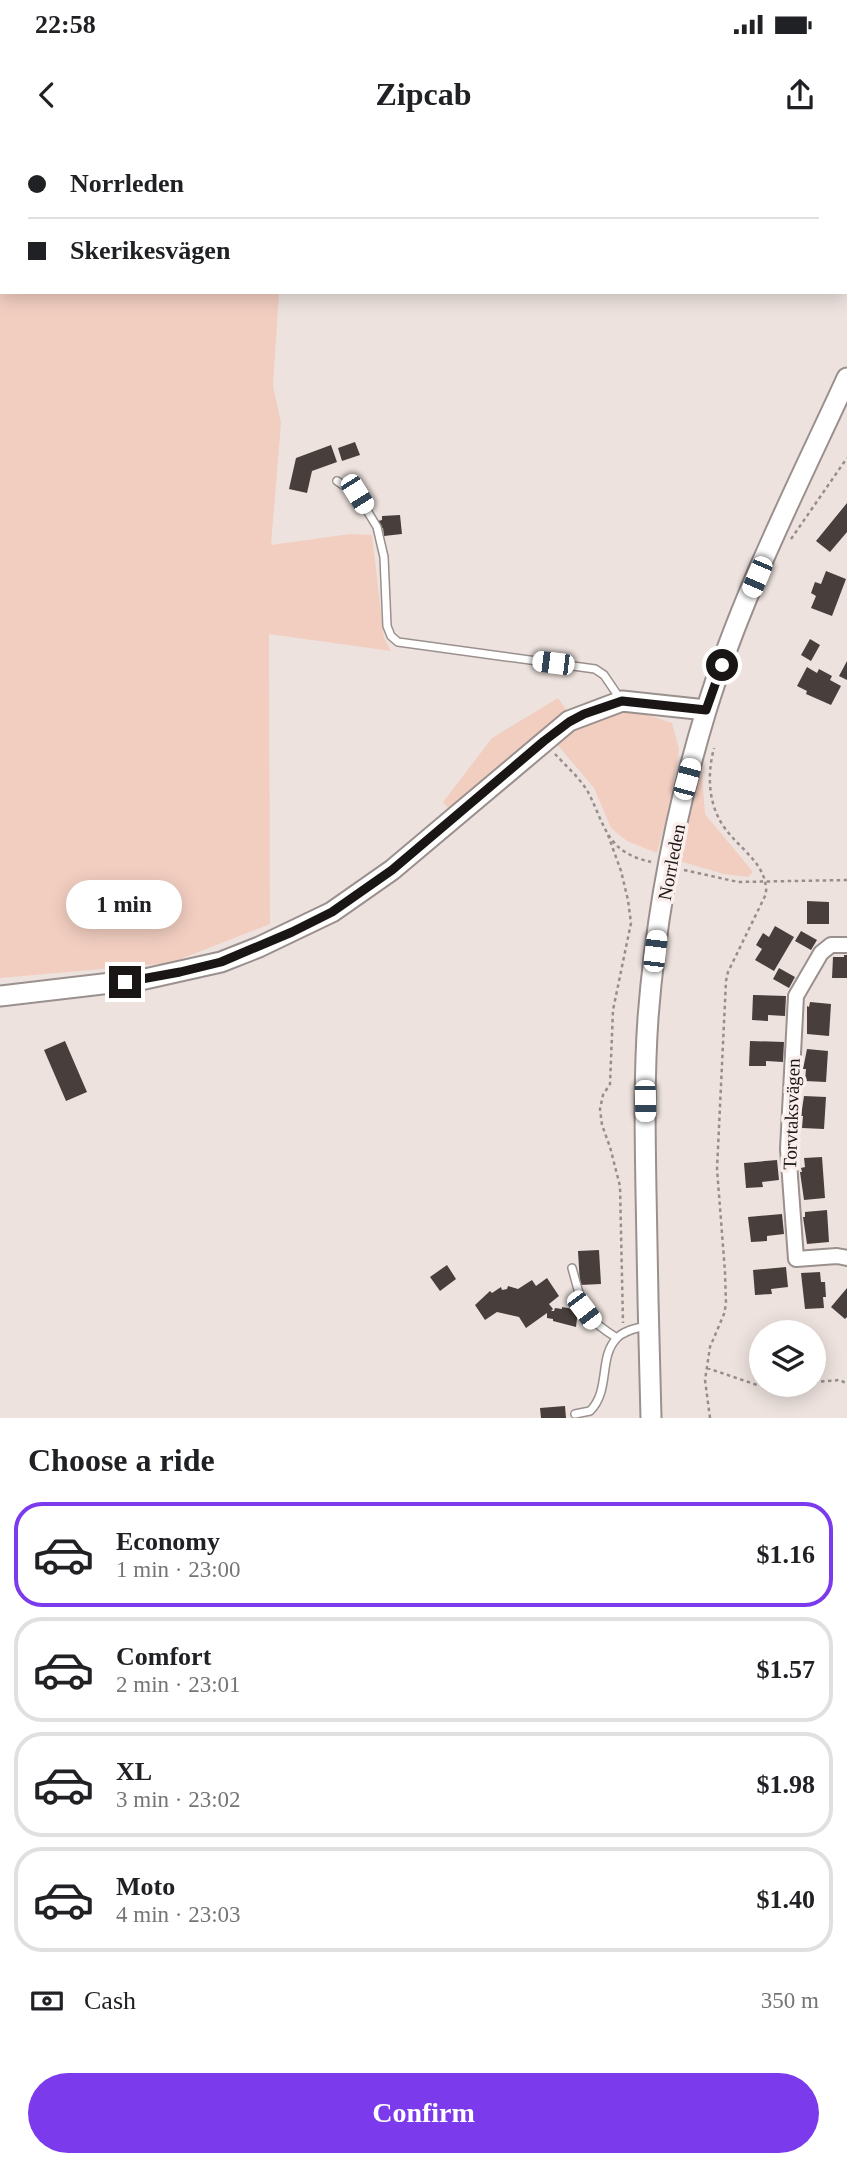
<!DOCTYPE html>
<meta charset="utf-8">
<style>
body{margin:0;font-family:"Times New Roman",serif;background:#f2f2f2;color:#202124;height:100vh;display:flex;flex-direction:column;font-size:26px;white-space:nowrap}
*{box-sizing:border-box;margin:0}
p{font-size:23px;color:#757577}
.icon{flex:none;width:38px;height:38px;fill:none;stroke:currentColor;stroke-width:2;stroke-linecap:round;stroke-linejoin:round}
.map{position:relative;height:1278px;overflow:hidden}
.details{display:flex;flex-direction:column;background:#fff;flex:1}
.details>*{flex:none}
.guide{position:absolute;left:0px;top:0px;width:847px;height:154px;box-shadow:0 4px 18px #0003;display:grid;align-content:center;height:154px;padding:0 28px;background:#fff}
.buttons{position:absolute;left:749px;top:1180px;display:grid;gap:14px}
.buttons a{display:grid;place-items:center;width:77px;height:77px;border-radius:50%;background:#fff;box-shadow:0 4px 18px #0003;font-size:35px}
.end{position:absolute;width:32px;height:32px;margin:-16px;border:9px solid #1a1615;background:#fff;box-shadow:0 0 0 4px #fff}
.from{border-radius:50%}
.bubble{position:absolute;height:49px;border-radius:24px;background:#fff;box-shadow:0 4px 18px #0003;font-size:23px;font-weight:800;line-height:49px;text-align:center}
.car{position:absolute;width:21px;height:42px;margin:-21px -10px;border-radius:9px;box-shadow:0 0 5px 2px #0007;background:linear-gradient(#fff 24%,#345 0 40%,#fff 0 76%,#345 0 86%,#fff 0)}
.guide b{display:flex;align-items:center;gap:24px;height:66px;font-size:26px}
.guide b+b{border-top:2px solid #e0e0e0}
.guide i{width:18px;height:18px;background:#202124}
ul{padding:0;list-style:none}
li{display:flex;align-items:center;gap:21px;height:105px;margin:0 14px 10px;padding:0 14px;border:4px solid #e0e0e0;border-radius:28px}
li div{flex:1}
li b{display:block;font-size:26px}
li em{font-style:normal;font-weight:800}
li.active{border-color:#7c3aed}
li>.icon{width:63px;height:63px;stroke-width:1.5}
h2{padding:0 28px;font-size:32px;line-height:84px}
.pay{display:flex;align-items:center;gap:18px;height:77px;padding:0 28px;font-size:26px}
.pay p{margin-inline-start:auto}
.action{display:flex;gap:14px;margin-top:auto;padding:14px 28px}
.action a{flex:1;height:80px;border-radius:42px;background:#7c3aed;color:#fff;font-size:28px;font-weight:800;line-height:80px;text-align:center}
.status{display:flex;justify-content:space-between;align-items:center;height:49px;padding:0 35px;background:#fff;direction:ltr}
.status svg{height:19px;fill:currentColor}
header{display:flex;justify-content:space-between;align-items:center;height:91px;padding:0 28px;background:#fff;font-size:32px;font-weight:800}
.map>svg:first-child{display:block}
.green{fill:#f2cec1}
.building{fill:#483f3c}
.lines{fill:none;stroke-linecap:round;stroke-linejoin:round}
.lane-casing{stroke:#9a908d;stroke-width:10}
.street-casing{stroke:#9a908d;stroke-width:18}
.secondary-casing{stroke:#9a908d;stroke-width:23}
.path{stroke:#978e8c;stroke-width:2.5;stroke-dasharray:3.5 3.5;stroke-linecap:butt}
.lane{stroke:#fff;stroke-width:7}
.street{stroke:#fff;stroke-width:14}
.secondary{stroke:#fff;stroke-width:19}
.route{stroke:#1a1615;stroke-width:9}
.labels{text-anchor:middle;stroke-width:7;stroke-linejoin:round;paint-order:stroke}
.street-label{font-size:19px;fill:#1a1615;stroke:#faefec}
</style>
<div class="status"><b>22:58</b><svg viewBox="0 0 49 12"><path d="M0 12V9h3v3zM5 12V6h3v6zM10 12V3h3v9zM15 12V0h3v12zM26 1h20v11H26zM47 4h2v5h-2z"/></svg></div>
<header><svg class="icon" aria-label="back" viewBox="0 0 24 24"><path d="M15 5l-7 7 7 7"/></svg>Zipcab<svg class="icon" aria-label="share" viewBox="0 0 24 24"><path d="M12 15V3M7 8l5-5 5 5M5 13v7h14v-7"/></svg></header>
<div class="map">
<svg width="847" height="1278" viewBox="0 0 847 1278">
<rect width="100%" height="100%" fill="#ede2de"/>
<path class="green" d="M0 0 232 2H2V152H279L273 246 281 283 271 405 350 394 372 395 384 498 391 511 269 494 270 784 170 823 0 838Z
M286 0H701L702 2H285Z
M558 558 568 572 450 670 443 662 492 598Z
M631 569 672 583 679 609 670 663 657 713 627 701 611 688 594 648 555 602 588 580Z
M701 621 705 674 753 732 748 737 724 734 679 721Z"/>
<path class="building" d="M355 302 360 315 342 321 338 308Z
M331 305 337 322 312 331 307 353 289 349 296 318Z
M847 363V392L830 412 816 401Z
M400 375 402 394 384 396 383 388 379 389 378 381 382 380V376Z
M826 431 846 439 832 476 811 468 816 456 811 453 815 442 821 444Z
M810 499 820 505 811 521 801 515Z
M847 521V540L839 536Z
M807 527 817 533 819 529 832 536 830 540 841 546 831 565 806 554 807 551 797 546Z
M807 761 829 762V784H807Z
M775 786 794 797 774 831 755 820 762 809 756 805 763 793 769 797Z
M801 791 817 800 811 810 795 801Z
M844 815H847V838H832L833 817H844Z
M779 828 795 837 789 848 773 839Z
M753 855 786 856 785 876 768 875V881L752 880Z
M810 862 831 864 829 896 807 894V866L809 867Z
M65 901 87 952 66 961 44 910Z
M750 901 784 902 783 922 766 921V926H749Z
M807 909 828 911 826 942 805 941 806 929H803Z
M804 956 826 957 824 989 802 988 803 976H801Z
M822 1017 825 1058 804 1060 800 1032H802L801 1028 805 1027 804 1018Z
M777 1020 779 1040 762 1042 763 1047 746 1048 744 1023Z
M827 1070 829 1102 807 1104 803 1077H805V1072Z
M782 1074 784 1094 767 1096V1101L751 1102 748 1077Z
M599 1110 601 1144 580 1145 578 1111Z
M447 1125 456 1139 440 1151 430 1137Z
M786 1127 788 1147 771 1149 772 1154 755 1155 753 1130Z
M820 1132 821 1142H825L826 1157H823L824 1168 805 1169 801 1133Z
M547 1138 559 1156 549 1164 553 1169 551 1171H554L555 1168 562 1169V1167L578 1170 576 1187 553 1181V1179L547 1178V1173L526 1188 519 1177 497 1172 485 1180 475 1165 490 1151 492 1153 501 1147 502 1150 507 1149 508 1146 518 1149 532 1140 536 1146Z
M847 1148V1177L845 1179 831 1167Z
M565 1266 566 1278H541L540 1268Z"/>
<g class="lines">
<g class="lane-casing">
<path id="lane" d="M337 341 357 354 377 387 384 417 387 486 391 496 398 502 595 529 604 535 621 560
M572 1128C583 1166 581 1176 617 1198
M575 1274 590 1271C611 1250 598 1217 617 1198 624 1190 638 1188 648 1185"/>
</g>
<g class="street-casing">
<path id="street" d="M847 805H831L821 813 796 856 788 1009 796 1119 837 1116 847 1118"/>
</g>
<g class="secondary-casing">
<path id="secondary" d="M0 856 145 839 221 822 259 807 332 772 392 730 569 581 622 561 706 570
M651 1278C649 1202 647 1127 646 1051 645 994 644 936 648 878 656 775 676 670 706 571 741 456 797 347 847 238"/>
</g>
<path class="path" d="M791 399 847 318
M555 614C565 625 580 638 588 652 606 687 606 712 651 722
M608 695 621 731 628 760 631 783 613 870 610 944 603 955 600 969 602 985 610 1007 620 1046 623 1183
M684 730 738 742 847 740
M707 1228 757 1245 762 1244
M814 1242 840 1240 847 1244
M710 1278 705 1240 710 1207 724 1174 726 1164 725 1132 717 1029 726 841 728 832 766 754C768 724 740 710 724 687 708 664 707 635 714 608"/>
<use href="#lane" class="lane"/>
<use href="#street" class="street"/>
<use href="#secondary" class="secondary"/>
</g>
<g class="lines">
<path class="route" d="M125 842 180 832 221 822 292 792 332 772 392 730 544 601 569 582 584 574 622 561 706 570 722 525"/>
</g>
<g class="labels">
<g class="street-label">
<text transform="translate(671 722) rotate(-79)" y="7">Norrleden</text>
<text transform="translate(791 974) rotate(-88)" y="7">Torvtaksvägen</text>
</g>
</g>
</svg>
<div class="buttons">
<a><svg class="icon" aria-label="layers" viewBox="0 0 24 24"><path d="M12 4l9 5-9 5-9-5zM3 14l9 5 9-5"/></svg></a>
</div>
<i class="end from" style="left:722px;top:525px"></i>
<i class="end" style="left:125px;top:842px"></i>
<div class="bubble" style="left:66px;top:740px;width:116px">1 min</div>
<i class="car" style="left:357px;top:354px;rotate:148deg"></i>
<i class="car" style="left:757px;top:437px;rotate:203deg"></i>
<i class="car" style="left:553px;top:523px;rotate:277deg"></i>
<i class="car" style="left:687px;top:639px;rotate:15deg"></i>
<i class="car" style="left:655px;top:811px;rotate:7deg"></i>
<i class="car" style="left:645px;top:961px;rotate:179deg"></i>
<i class="car" style="left:584px;top:1170px;rotate:143deg"></i>
<div class="guide">
<b><i class="from"></i>Norrleden</b>
<b><i></i>Skerikesvägen</b>
</div>
</div>
<section class="details">
<h2>Choose a ride</h2>
<ul>
<li class="active"><svg class="icon" aria-label="car" viewBox="0 0 24 24"><path d="M5 17H2v-5l4-1 3-4h7l3 4 3 1v5h-3M9 17h6M6 11h13"/><circle cx="7" cy="17" r="2"/><circle cx="17" cy="17" r="2"/></svg><div><b>Economy</b><p>1 min · 23:00</p></div><em>$1.16</em></li>
<li><svg class="icon" aria-label="car" viewBox="0 0 24 24"><path d="M5 17H2v-5l4-1 3-4h7l3 4 3 1v5h-3M9 17h6M6 11h13"/><circle cx="7" cy="17" r="2"/><circle cx="17" cy="17" r="2"/></svg><div><b>Comfort</b><p>2 min · 23:01</p></div><em>$1.57</em></li>
<li><svg class="icon" aria-label="car" viewBox="0 0 24 24"><path d="M5 17H2v-5l4-1 3-4h7l3 4 3 1v5h-3M9 17h6M6 11h13"/><circle cx="7" cy="17" r="2"/><circle cx="17" cy="17" r="2"/></svg><div><b>XL</b><p>3 min · 23:02</p></div><em>$1.98</em></li>
<li><svg class="icon" aria-label="car" viewBox="0 0 24 24"><path d="M5 17H2v-5l4-1 3-4h7l3 4 3 1v5h-3M9 17h6M6 11h13"/><circle cx="7" cy="17" r="2"/><circle cx="17" cy="17" r="2"/></svg><div><b>Moto</b><p>4 min · 23:03</p></div><em>$1.40</em></li>
</ul>
<div class="pay"><svg class="icon" aria-label="cash" viewBox="0 0 24 24"><path d="M3 7h18v10H3z"/><circle cx="12" cy="12" r="2"/></svg>Cash<p>350 m</p></div>
<div class="action"><a>Confirm</a></div>
</section>
